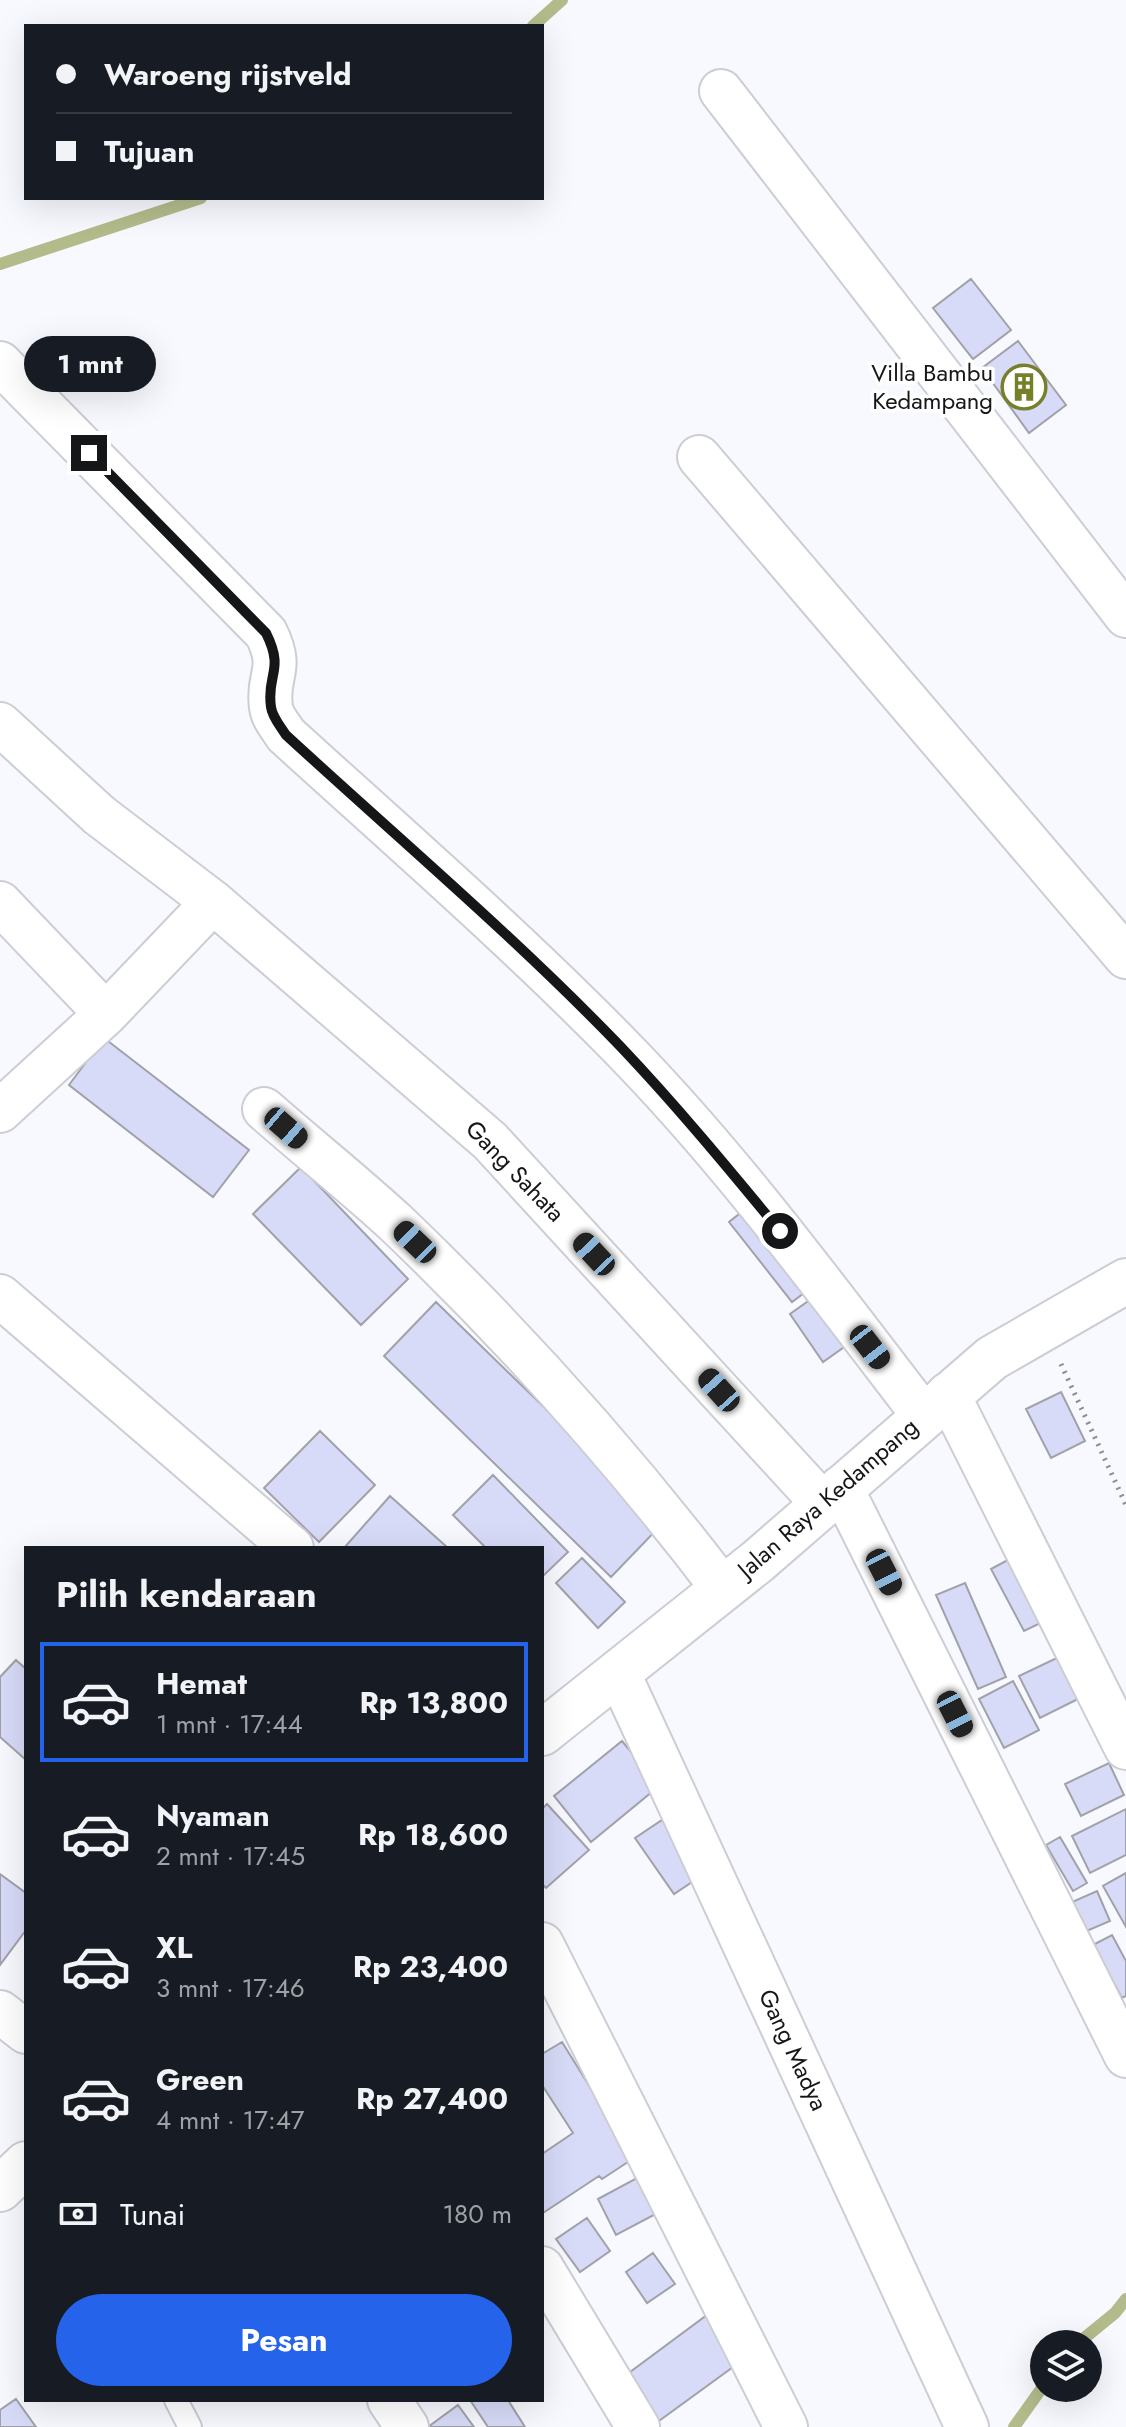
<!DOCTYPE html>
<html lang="id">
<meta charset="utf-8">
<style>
body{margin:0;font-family:Jost,sans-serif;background:#242831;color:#f1f3f6;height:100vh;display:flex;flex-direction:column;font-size:30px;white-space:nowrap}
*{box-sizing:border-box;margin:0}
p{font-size:26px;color:#9ea1a6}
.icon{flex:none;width:44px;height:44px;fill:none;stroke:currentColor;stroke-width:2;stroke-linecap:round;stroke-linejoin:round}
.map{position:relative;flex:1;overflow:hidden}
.side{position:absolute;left:24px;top:1546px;width:520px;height:856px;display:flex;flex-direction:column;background:#171b24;border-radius:0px;box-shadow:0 8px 32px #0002}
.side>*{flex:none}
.hud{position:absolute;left:24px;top:24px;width:520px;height:176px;border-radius:0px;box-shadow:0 8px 32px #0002;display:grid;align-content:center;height:176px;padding:0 32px;background:#171b24}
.tools{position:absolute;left:1030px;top:2330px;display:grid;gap:16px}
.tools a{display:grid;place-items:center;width:72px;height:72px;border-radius:50%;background:#171b24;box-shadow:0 8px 32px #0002;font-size:40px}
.end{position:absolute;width:36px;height:36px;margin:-18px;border:10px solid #151618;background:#fff;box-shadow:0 0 0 4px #fff}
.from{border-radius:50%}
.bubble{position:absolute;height:56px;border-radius:28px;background:#171b24;box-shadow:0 8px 32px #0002;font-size:26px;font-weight:700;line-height:56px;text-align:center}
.car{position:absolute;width:24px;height:48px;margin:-24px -12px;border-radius:10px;box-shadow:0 0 6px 2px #0007;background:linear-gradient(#222 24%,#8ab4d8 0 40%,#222 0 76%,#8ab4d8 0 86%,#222 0)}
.hud b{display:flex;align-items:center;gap:28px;height:76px;font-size:30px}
.hud b+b{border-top:2px solid #363941}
.hud i{width:20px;height:20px;background:#f1f3f6}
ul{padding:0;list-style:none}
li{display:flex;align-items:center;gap:24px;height:120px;margin:0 16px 12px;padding:0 16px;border:4px solid transparent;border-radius:0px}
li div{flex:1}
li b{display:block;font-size:30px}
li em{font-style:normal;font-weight:700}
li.on{border-color:#2563eb}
li>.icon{width:72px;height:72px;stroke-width:1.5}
h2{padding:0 32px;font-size:36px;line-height:96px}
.pay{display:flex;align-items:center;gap:20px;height:88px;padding:0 32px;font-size:30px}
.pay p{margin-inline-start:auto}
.action{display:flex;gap:16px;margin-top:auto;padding:16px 32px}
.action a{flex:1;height:92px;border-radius:48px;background:#2563eb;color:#fff;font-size:32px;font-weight:700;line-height:92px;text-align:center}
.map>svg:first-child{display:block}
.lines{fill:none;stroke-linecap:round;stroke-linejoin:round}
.stream{stroke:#b3bb8b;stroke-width:12}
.building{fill:#d8dbf8;stroke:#a1a1a9;stroke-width:2}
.service-casing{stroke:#cccdd5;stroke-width:26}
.minor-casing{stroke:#cccdd5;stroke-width:46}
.tertiary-casing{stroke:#cccdd5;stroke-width:48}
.path{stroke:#8c8d91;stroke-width:5;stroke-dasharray:2 6;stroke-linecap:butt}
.service{stroke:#fff;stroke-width:22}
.minor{stroke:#fff;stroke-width:42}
.tertiary{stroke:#fff;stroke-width:44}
.route{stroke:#151618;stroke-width:10}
.labels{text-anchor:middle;stroke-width:7;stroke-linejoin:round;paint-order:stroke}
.poi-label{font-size:24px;fill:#151618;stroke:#fff;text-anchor:end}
.street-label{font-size:24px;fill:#151618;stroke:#fff}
</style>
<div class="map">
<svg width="1126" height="2427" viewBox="0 0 1126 2427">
<rect width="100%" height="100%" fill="#f8f9ff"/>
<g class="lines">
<path class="stream" d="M533 26 562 0
M0 264 201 198
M1077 2344 1115 2313 1126 2299
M1014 2427 1044 2385"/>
</g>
<path class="building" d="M971 279 1011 330 973 359 933 308Z
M1018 341 1066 405 1029 433 982 368Z
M104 1038 249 1150 213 1197 69 1085Z
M301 1167 408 1279 361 1325 253 1214Z
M748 1207 812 1287 792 1302 729 1222Z
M814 1297 847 1345 823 1362 790 1314Z
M436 1302 663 1523 611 1577 384 1356Z
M1061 1392 1085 1441 1051 1458 1026 1409Z
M320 1431 375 1485 319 1542 264 1488Z
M493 1475 568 1552 542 1577V1548H486L453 1515Z
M390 1496 448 1548H344Z
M1017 1555 1051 1618 1024 1631 991 1569Z
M582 1558 625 1602 598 1628 556 1583Z
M965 1583 1006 1677 978 1689 936 1595Z
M1065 1654 1086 1695 1040 1718 1019 1676Z
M16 1660 26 1669V1760L0 1737V1677Z
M1013 1681 1039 1730 1004 1748 979 1699Z
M622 1741 659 1786 591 1842 554 1796Z
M1109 1763 1124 1795 1081 1816 1065 1784Z
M547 1804 589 1850 546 1888 542 1884V1809Z
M1126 1809V1855L1090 1873 1072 1836Z
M662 1820 701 1876 674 1894 635 1838Z
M1060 1837 1087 1883 1073 1891 1046 1845Z
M1126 1873V1927L1103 1886Z
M0 1874 26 1893V1930L0 1965Z
M1097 1891 1110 1921 1082 1933 1070 1903Z
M1112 1935 1126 1961V1996L1122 1998 1093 1945Z
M562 2042 634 2158 602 2179 599 2176 543 2213 542 2154 573 2133 542 2085V2054Z
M648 2172 667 2208 616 2235 598 2199Z
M587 2218 610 2251 580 2272 556 2239Z
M653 2253 675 2284 647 2303 626 2272Z
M711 2312 744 2359 652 2426 618 2381Z
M16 2399 36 2427H0V2410Z
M470 2400H508L525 2427H488Z
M458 2405 474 2427H428Z"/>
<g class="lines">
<g class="service-casing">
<path id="service" d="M176 2400 190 2427"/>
</g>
<g class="minor-casing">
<path id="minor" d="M721 91 1126 616
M0 363 266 633C285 671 266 674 271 707 272 717 281 727 286 735 398 837 513 937 619 1045 731 1159 826 1289 923 1415
M699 457 1126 957
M0 724 99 815 213 902 490 1141 823 1504
M0 903 106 1014
M264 1109C308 1148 355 1185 398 1225 516 1338 624 1459 723 1589
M0 1111 106 1014 213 902
M0 1296 292 1548
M948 1394 1126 1748
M841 1487 1126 2056
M619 1674 967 2427
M542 1944 786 2427
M0 2012 26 2032
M542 2268 638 2427
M389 2400 407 2427"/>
</g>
<g class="tertiary-casing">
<path id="tertiary" d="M542 1733 758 1561 992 1358 1126 1281
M0 2189 26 2164"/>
</g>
<path class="path" d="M1061 1364 1126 1505"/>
<use href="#service" class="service"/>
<use href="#minor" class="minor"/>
<use href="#tertiary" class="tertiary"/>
</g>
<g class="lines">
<path class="route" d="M89 453 266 633C285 671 266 674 271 707 272 717 281 727 286 735 398 838 515 937 620 1046 676 1105 728 1168 780 1231"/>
</g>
<defs>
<g id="building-ring" transform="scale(2.3)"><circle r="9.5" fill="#fff" stroke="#767f2a" stroke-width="1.5"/><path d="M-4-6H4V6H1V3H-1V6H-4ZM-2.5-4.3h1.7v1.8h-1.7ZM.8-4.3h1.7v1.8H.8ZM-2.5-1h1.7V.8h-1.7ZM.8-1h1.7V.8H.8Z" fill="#767f2a"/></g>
</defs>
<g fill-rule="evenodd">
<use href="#building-ring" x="1024" y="387"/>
</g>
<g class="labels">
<g class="poi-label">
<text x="993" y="381">Villa Bambu<tspan x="993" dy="28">Kedampang</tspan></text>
</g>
<g class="street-label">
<text transform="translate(515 1171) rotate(46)" y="8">Gang Sahata</text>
<text transform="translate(828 1498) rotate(-41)" y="8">Jalan Raya Kedampang</text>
<text transform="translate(793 2050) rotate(65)" y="8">Gang Madya</text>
</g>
</g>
</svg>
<div class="tools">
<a><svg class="icon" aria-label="layers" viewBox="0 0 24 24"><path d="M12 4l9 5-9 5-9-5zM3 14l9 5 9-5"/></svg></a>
</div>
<i class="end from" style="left:780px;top:1231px"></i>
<i class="end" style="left:89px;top:453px"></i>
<div class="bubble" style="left:24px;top:336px;width:132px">1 mnt</div>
<i class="car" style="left:286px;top:1128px;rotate:131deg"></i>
<i class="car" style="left:415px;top:1242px;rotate:314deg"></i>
<i class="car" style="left:594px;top:1254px;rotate:317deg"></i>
<i class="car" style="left:870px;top:1347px;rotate:142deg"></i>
<i class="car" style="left:719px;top:1390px;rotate:318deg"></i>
<i class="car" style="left:884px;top:1572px;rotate:153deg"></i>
<i class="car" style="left:955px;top:1714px;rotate:153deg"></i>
<div class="hud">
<b><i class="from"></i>Waroeng rijstveld</b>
<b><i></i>Tujuan</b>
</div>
<section class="side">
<h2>Pilih kendaraan</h2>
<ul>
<li class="on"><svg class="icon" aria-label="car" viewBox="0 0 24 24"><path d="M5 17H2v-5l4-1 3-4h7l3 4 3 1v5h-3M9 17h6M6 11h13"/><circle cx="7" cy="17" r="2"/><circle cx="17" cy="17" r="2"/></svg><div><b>Hemat</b><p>1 mnt · 17:44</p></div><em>Rp 13,800</em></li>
<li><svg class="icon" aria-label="car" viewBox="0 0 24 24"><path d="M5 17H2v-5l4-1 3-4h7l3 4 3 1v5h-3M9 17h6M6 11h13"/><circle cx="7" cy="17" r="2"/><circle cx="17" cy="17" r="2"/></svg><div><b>Nyaman</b><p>2 mnt · 17:45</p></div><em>Rp 18,600</em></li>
<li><svg class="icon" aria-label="car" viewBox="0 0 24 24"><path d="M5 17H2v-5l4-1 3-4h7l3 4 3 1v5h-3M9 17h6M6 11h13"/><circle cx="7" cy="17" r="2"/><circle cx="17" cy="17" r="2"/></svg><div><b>XL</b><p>3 mnt · 17:46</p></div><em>Rp 23,400</em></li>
<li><svg class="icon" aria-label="car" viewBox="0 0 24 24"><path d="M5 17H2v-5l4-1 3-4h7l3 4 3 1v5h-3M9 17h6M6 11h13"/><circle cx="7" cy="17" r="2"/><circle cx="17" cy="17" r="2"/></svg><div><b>Green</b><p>4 mnt · 17:47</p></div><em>Rp 27,400</em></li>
</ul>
<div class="pay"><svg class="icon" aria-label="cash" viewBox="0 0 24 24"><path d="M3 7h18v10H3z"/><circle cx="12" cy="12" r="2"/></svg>Tunai<p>180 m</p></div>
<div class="action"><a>Pesan</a></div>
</section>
</div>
